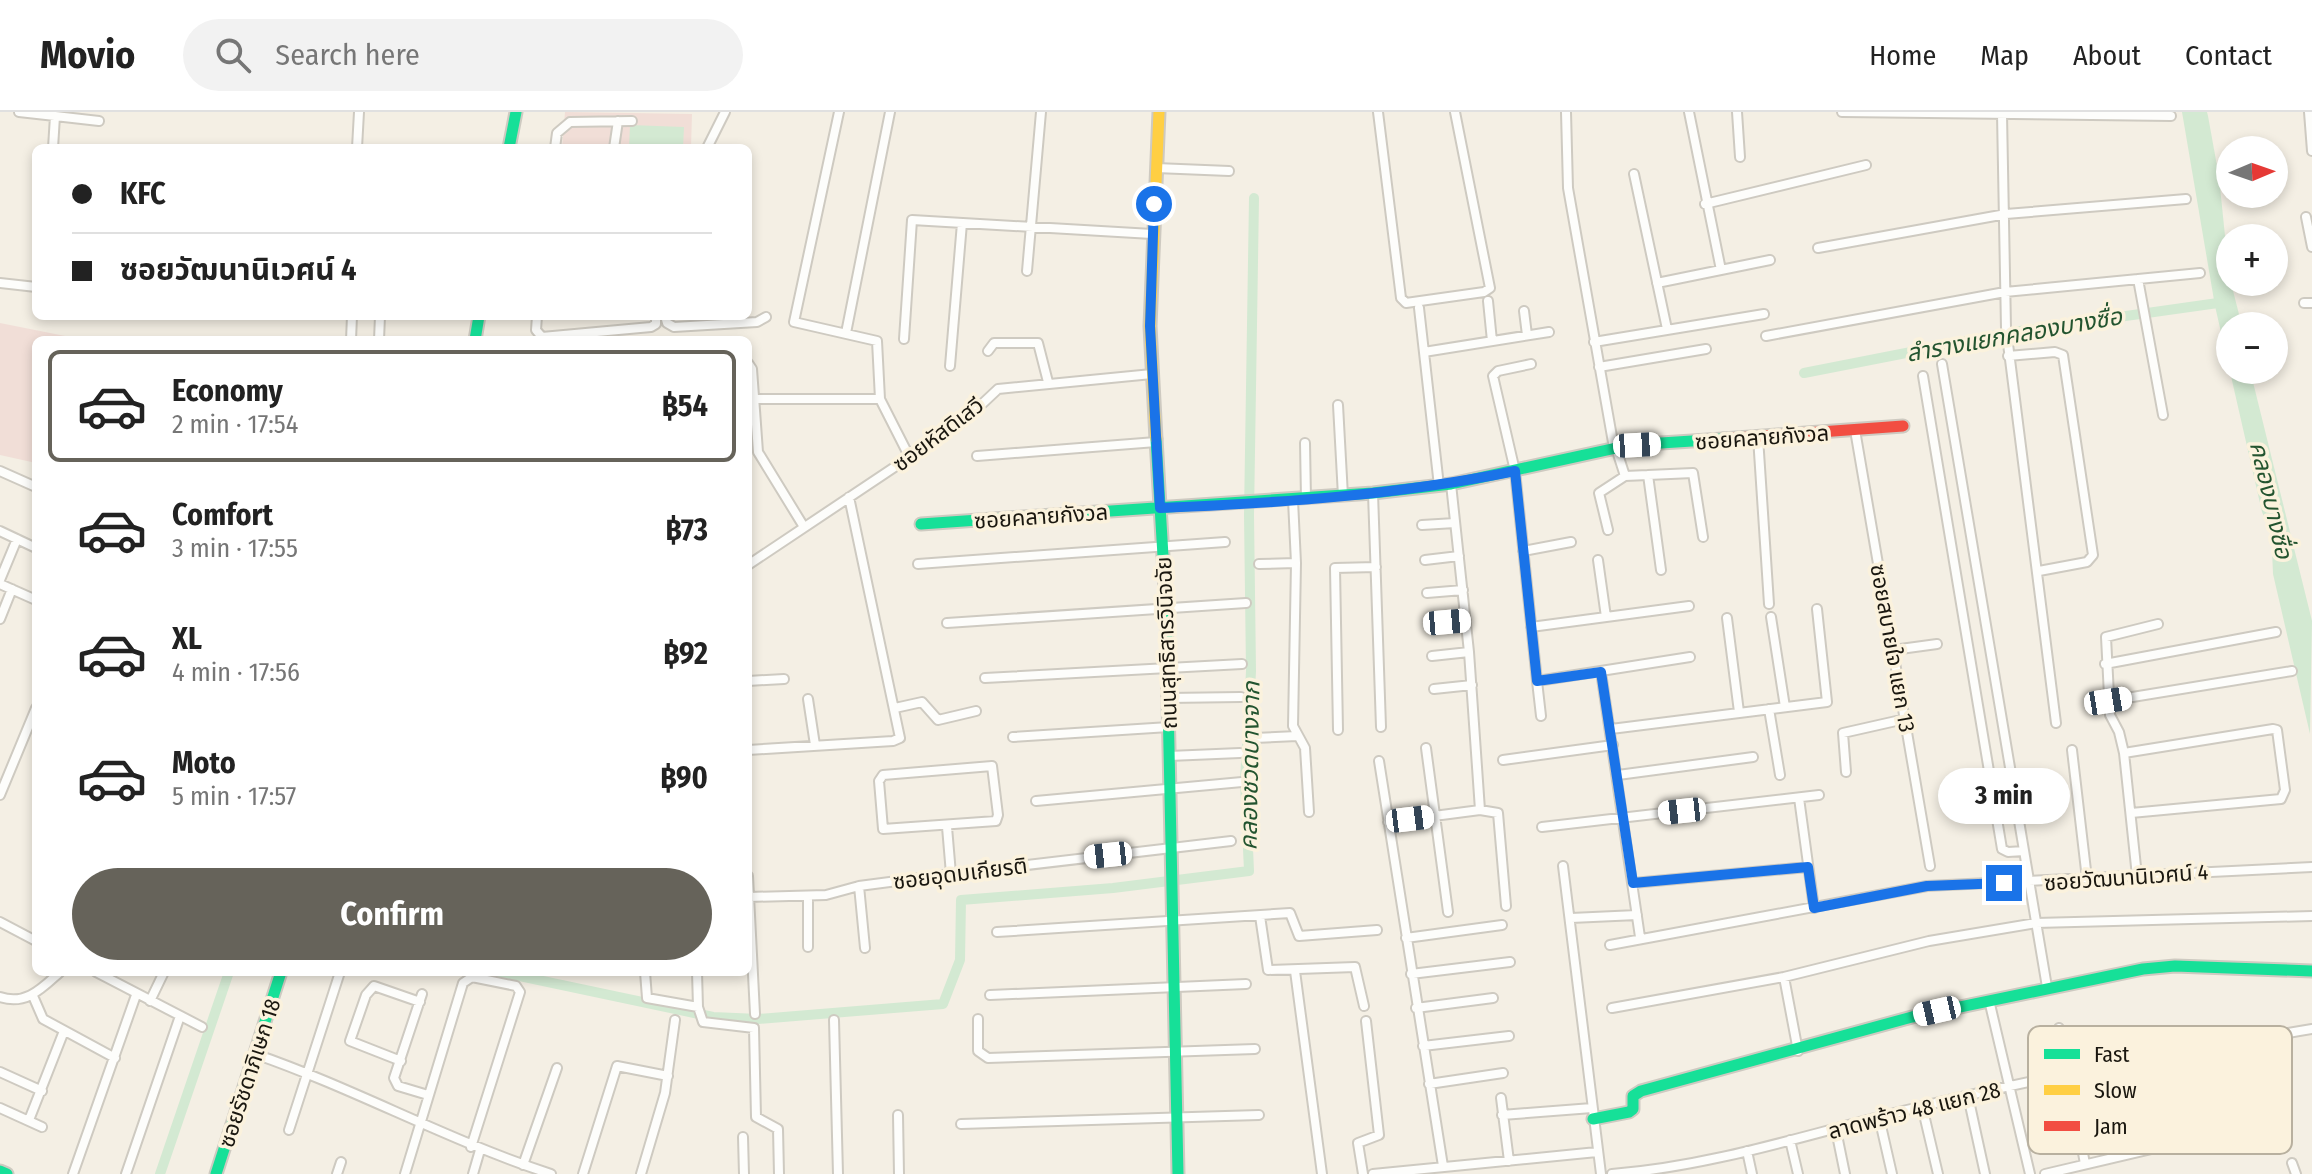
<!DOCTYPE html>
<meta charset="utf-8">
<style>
body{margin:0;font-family:"Fira Sans Condensed","Noto Sans Thai",sans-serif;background:#f2f2f2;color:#222;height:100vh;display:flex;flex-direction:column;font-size:30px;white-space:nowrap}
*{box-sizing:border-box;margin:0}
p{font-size:26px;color:#767676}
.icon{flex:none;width:44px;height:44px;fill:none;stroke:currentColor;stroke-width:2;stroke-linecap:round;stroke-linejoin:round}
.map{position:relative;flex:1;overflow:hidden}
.side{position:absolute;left:32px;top:224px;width:720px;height:640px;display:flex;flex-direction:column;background:#fff;border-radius:12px;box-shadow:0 4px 12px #0003}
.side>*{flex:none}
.top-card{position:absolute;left:32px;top:32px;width:720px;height:176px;border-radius:12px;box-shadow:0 4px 12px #0003;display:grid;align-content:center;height:176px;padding:0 40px;background:#fff}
.needle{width:52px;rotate:88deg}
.fabs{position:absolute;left:2216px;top:24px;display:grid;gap:16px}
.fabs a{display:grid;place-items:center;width:72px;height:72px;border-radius:50%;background:#fff;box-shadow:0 4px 12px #0003;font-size:40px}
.end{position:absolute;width:36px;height:36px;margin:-18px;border:10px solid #1a73e8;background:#fff;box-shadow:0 0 0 4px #fff}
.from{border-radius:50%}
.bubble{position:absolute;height:56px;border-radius:28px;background:#fff;box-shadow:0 4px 12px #0003;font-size:26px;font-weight:700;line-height:56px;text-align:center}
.car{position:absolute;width:24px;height:48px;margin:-24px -12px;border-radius:10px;box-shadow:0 0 6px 2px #0007;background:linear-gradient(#fff 24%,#345 0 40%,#fff 0 76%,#345 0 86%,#fff 0)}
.top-card b{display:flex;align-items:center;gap:28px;height:76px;font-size:30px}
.top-card b+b{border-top:2px solid #e0e0e0}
.top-card i{width:20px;height:20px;background:#222}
ul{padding:14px 0 0;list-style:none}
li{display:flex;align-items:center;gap:24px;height:112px;margin:0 16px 12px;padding:0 24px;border:4px solid transparent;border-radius:12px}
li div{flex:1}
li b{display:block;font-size:30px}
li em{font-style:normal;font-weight:700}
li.selected{border-color:#66635a}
li>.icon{width:72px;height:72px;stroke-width:1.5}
.primary-button{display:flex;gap:16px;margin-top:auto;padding:16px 40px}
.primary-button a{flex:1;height:92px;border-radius:48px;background:#66635a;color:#fff;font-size:32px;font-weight:700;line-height:92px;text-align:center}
header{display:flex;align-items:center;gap:48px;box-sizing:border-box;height:112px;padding:0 40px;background:#fff;border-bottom:2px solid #e0e0e0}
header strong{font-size:38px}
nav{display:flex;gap:44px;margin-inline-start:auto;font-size:28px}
.search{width:560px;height:72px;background:#f2f2f2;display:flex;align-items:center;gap:20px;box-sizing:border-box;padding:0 28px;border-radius:44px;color:#767676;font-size:30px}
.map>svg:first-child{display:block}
.green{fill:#f1ded7}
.water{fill:#d3e9d2}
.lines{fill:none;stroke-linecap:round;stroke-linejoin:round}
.canal{stroke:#d3e9d2;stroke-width:10}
.street-casing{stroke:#cecac1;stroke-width:12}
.fast-casing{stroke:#cecac1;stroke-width:15}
.slow-casing{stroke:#cecac1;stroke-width:15}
.jam-casing{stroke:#cecac1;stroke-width:15}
.street{stroke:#fdfdfb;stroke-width:8}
.fast{stroke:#16e098;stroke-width:11}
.slow{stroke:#ffcf43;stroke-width:11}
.jam{stroke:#f24e42;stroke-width:11}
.route{stroke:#1a73e8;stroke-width:10}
.labels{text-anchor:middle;stroke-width:7;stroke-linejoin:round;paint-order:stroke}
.street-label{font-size:22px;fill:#1a170f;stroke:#fbf2dd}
.water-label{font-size:24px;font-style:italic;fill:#23542f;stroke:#fbf2dd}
.key{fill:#fbf2dd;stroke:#b8b09f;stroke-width:2}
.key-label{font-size:22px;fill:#1a170f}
</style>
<header>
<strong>Movio</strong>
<div class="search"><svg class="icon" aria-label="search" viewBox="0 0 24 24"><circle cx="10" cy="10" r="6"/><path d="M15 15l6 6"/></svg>Search here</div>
<nav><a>Home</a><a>Map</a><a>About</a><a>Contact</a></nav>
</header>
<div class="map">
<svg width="2312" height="1062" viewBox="0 0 2312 1062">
<rect width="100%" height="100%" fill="#f4efe4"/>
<path class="green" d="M565 0 692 2 691 36H562Z
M0 211 85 228H36V351L0 343Z"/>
<path class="water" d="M2182 0H2207L2208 4 2219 65 2229 163 2242 214H2230V258H2248L2251 262 2312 509 2310 622 2273 462 2272 438 2276 431 2262 400 2215 194Z
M630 13 684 15 683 36H629Z"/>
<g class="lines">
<path class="canal" d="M1804 261 2013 220 2225 190
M500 860 713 905 758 907 943 892 960 848 961 788 1113 776 1249 759 1245 669 1251 559 1249 403 1254 86
M160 1062 229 860"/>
<g class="street-casing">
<path id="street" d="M19 0 55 4 53 36
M839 0 794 210 877 229 880 287 910 346
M1378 0 1401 186 1406 191 1484 180 1490 176 1455 0
M1566 0 1568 76 1614 336
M1689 0 1721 158
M1737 0 1740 45
M1842 0 2171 4
M2309 0 2312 39
M2002 2 2006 216 2056 611
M55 4 99 9
M357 36 359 0
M555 36 557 21 570 10 632 9
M614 36 618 9
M707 36 725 0
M1156 56 1229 59
M1634 62 1667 217
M1705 92 1866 53
M2306 105 2312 135
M1818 136 2006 102 2186 87
M1027 159 1041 0
M2138 167 2163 303
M0 171 36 175
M1657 171 1770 148
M1488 189 1492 229
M2304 191H2312
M1419 196 1439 374
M1524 199 1527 223
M537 204 536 218 542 225 651 215 656 212V204
M665 204 667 211 674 215 757 210 766 205
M846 221 890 0
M1766 224 2005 180 2200 161
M904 227 912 108 1152 122
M351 228 352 204
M379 228 380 204
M1594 230 1764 202
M988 239 994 231H1038L1048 270
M1424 240 1549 220
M2008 244 2055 240 2063 243 2093 443 2087 450 2039 459
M748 251 752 257 758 340 804 415
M1531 252 1498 259 1493 264 1515 359 1537 569 1690 545
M1942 252 2047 875
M950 254 962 111
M1599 255 1706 237
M1923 264 2002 737 2008 740 2024 739
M755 287H880
M1338 293 1343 384
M1855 318 1930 754
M1758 325 1769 492
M1305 331 1306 387
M1616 336 1625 364 1648 363 1661 458
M977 344 1156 330
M0 359 36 375
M1648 363 1693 361 1703 425
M1451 372 1469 540 1480 698
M1373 381 1381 615
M1422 413 1455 411
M1608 418 1599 381 1625 364
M0 419 36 436
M1523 439 1571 430
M1425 448 1459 444
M1598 448 1606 505
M1296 451 1293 614 1305 636 1309 700
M918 452 1225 430
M1259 452 1296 451 1293 388
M748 453 965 308 998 277 1152 262
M0 468 17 427
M0 472 36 488
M1427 481 1463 478
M1771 505 1785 595
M1727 506 1739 600
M0 507 12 477
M947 511 1246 491
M1429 511 1466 508
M1531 515 1689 494
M1893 538 1937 532
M1432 544 1469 540
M2105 552 2276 520
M1601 560 1640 825
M985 566 1242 552
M748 569 784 567
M1537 569 1541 604
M1434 577 1472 573
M1168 586 1241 585
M808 587 815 633
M2108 589 2292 559
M895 596 922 590 938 608 976 599
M1769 597 1780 663
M1611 617 1827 590 1817 497
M1338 618 1335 456 1376 455
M1013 625 1169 615
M1254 626 1297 624
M1426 636 1448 800
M748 638 893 629 900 626 849 385
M2072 638 2087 767
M2124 641 2273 617 2277 618 2285 678 2281 687 2131 701
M1169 644 1240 641
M1503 648 1613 633
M1379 649 1443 1054
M992 654 998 703 996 709 883 717 879 669 883 663Z
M1846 660 1843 621 1905 607
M1618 663 1753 645
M0 683 36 596
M1799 686 1814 796
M1036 689 1242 670
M1388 710 1480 698 1498 701 1506 794
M947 715 951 762
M1542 715 1819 683
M1563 754 1601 1062
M748 764 755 902
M2137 764 2124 641 2119 620 2110 603 2106 525 2158 512
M1633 771 1808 755
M859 774 865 836
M749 785 826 783 859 774 951 762 1231 729
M1260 804 1268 858 1355 855 1364 894
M1571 806 1637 803
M0 810 36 829
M997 820 1290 801 1299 824 1377 818
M1406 826 1502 813
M1610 833 1927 774 2312 755
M808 835V785
M1295 859 1322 1062
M96 860 202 915
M645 860 647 886 698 895
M697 860 698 895 703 910 754 916 756 1005 778 1017 779 1062
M1411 862 1510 850
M1784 865 1798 939
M422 882 394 966 398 974 428 983
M990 883 1246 872
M33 884 43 907 115 946
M0 885C26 894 42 876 60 860
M1989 888 2030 1062
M150 889 164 860
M1416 896 1493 886
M1612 896 1784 865 1929 829 2036 811 2312 804
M978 907V939L988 946 1255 937
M834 908 838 1062
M2059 916 2065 963
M1423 934 1509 924
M255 942C356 977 449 1029 551 1062
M401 949 350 929 366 883 374 874 420 890
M2082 959 2087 975 2128 972
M0 960 42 979
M2153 971 2168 964 2170 941
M1429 972 1503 961
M1968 984 1985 1062
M1501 986 1509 1049
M1922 994 1938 1062
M0 996 42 1015
M898 1003 899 1062
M1502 1003 1592 996
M1879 1005 1892 1062
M29 1008 64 919
M961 1012 1259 1003
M289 1018 340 860
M1836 1018 1845 1062
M2079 1019 2085 1052
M743 1025 744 1062
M1790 1028 1798 1062
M1747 1039 1752 1062
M2292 1051 2296 1062
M523 1053 557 956
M73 1062 136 883
M126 1062 180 904
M337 1062 341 1050
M405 1062 463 871 472 865 516 874 520 880 471 1035
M473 1062 480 1038
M583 1062 617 954 668 964
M641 1062 665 981 675 908
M1363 1062 1358 1031 1379 1023 1366 909
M1373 1062 1597 1040
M1612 1062C1717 1054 1817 1019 1919 995 2049 963 2180 939 2312 917
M2045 1062 2279 1007"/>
</g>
<g class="fast-casing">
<path id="fast" d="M509 36 516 0
M475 228 479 204
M1156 327 1166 494 1178 1062
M921 412 1373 381 1451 372 1630 333 1723 327
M1593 1007 1629 1000 1633 997V984L1641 979 1912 905 2143 857 2175 854 2312 859
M0 1059 7 1062
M216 1062 281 860"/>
</g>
<g class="slow-casing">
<path id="slow" d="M1156 327 1150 214 1159 0"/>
</g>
<g class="jam-casing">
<path id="jam" d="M1723 327 1903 314"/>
</g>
<use href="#street" class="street"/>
<use href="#fast" class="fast"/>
<use href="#slow" class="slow"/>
<use href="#jam" class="jam"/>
</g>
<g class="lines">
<path class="route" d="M1154 92 1150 214 1160 396C1280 391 1398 383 1515 359L1537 569 1601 560 1633 771 1808 755 1814 796 1927 774 2004 771"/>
</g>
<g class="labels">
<g class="street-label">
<text transform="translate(938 322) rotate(-37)" y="8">ซอยหัสดิเสวี</text>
<text transform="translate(1762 325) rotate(-4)" y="8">ซอยคลายกังวล</text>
<text transform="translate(1041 404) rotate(-4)" y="8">ซอยคลายกังวล</text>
<text transform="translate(1166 531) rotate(-92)" y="8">ถนนสุทธิสารวินิจฉัย</text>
<text transform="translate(1893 536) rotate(80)" y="8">ซอยสบายใจ แยก 13</text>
<text transform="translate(960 761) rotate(-7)" y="8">ซอยอุดมเกียรติ</text>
<text transform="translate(2126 765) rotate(-4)" y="8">ซอยวัฒนานิเวศน์ 4</text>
<text transform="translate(249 961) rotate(-72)" y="8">ซอยรัชดาภิเษก 18</text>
<text transform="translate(1914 998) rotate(-14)" y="8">ลาดพร้าว 48 แยก 28</text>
</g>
<g class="water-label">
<text transform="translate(2014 223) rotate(-10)" y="8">ลำรางแยกคลองบางซื่อ</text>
<text transform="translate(2271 388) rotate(77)" y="8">คลองบางซื่อ</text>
<text transform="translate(1250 654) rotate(-89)" y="8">คลองชวดบางจาก</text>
</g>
</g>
<rect x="2028" y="914" width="264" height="128" rx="12" class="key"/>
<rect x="2044" y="937" width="36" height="10" fill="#16e098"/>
<rect x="2044" y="973" width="36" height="10" fill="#ffcf43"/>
<rect x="2044" y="1009" width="36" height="10" fill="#f24e42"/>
<g class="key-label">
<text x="2094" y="950">Fast</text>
<text x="2094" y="986">Slow</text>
<text x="2094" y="1022">Jam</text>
</g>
</svg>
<div class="fabs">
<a><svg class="needle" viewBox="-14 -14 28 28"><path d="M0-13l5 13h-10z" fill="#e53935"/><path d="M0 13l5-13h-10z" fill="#767676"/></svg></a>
<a>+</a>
<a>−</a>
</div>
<i class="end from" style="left:1154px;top:92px"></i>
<i class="end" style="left:2004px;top:771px"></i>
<div class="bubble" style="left:1938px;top:656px;width:132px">3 min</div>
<i class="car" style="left:1637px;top:333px;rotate:87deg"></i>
<i class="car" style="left:1447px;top:510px;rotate:85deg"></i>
<i class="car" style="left:2108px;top:589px;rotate:81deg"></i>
<i class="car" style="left:1682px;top:699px;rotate:264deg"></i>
<i class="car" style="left:1410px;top:707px;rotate:83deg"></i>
<i class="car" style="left:1108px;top:743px;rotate:264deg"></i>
<i class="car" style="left:1937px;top:899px;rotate:257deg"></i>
<div class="top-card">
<b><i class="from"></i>KFC</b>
<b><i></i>ซอยวัฒนานิเวศน์ 4</b>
</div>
<section class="side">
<ul>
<li class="selected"><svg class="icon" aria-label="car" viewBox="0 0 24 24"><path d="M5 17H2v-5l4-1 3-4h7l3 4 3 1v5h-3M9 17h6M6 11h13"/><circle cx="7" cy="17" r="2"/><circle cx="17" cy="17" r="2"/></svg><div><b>Economy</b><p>2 min · 17:54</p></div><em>฿54</em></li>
<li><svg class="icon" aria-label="car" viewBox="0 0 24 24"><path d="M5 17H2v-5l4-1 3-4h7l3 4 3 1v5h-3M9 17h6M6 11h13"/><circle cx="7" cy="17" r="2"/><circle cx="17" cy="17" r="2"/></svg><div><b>Comfort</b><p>3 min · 17:55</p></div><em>฿73</em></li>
<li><svg class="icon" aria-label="car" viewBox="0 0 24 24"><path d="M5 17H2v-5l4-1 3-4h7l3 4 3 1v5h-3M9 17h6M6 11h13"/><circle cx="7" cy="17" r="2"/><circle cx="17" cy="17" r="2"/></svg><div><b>XL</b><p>4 min · 17:56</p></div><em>฿92</em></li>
<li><svg class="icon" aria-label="car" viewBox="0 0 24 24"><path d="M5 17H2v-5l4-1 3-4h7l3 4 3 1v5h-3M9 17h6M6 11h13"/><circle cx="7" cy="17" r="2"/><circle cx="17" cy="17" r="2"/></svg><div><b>Moto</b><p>5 min · 17:57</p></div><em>฿90</em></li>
</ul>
<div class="primary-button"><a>Confirm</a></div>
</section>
</div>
